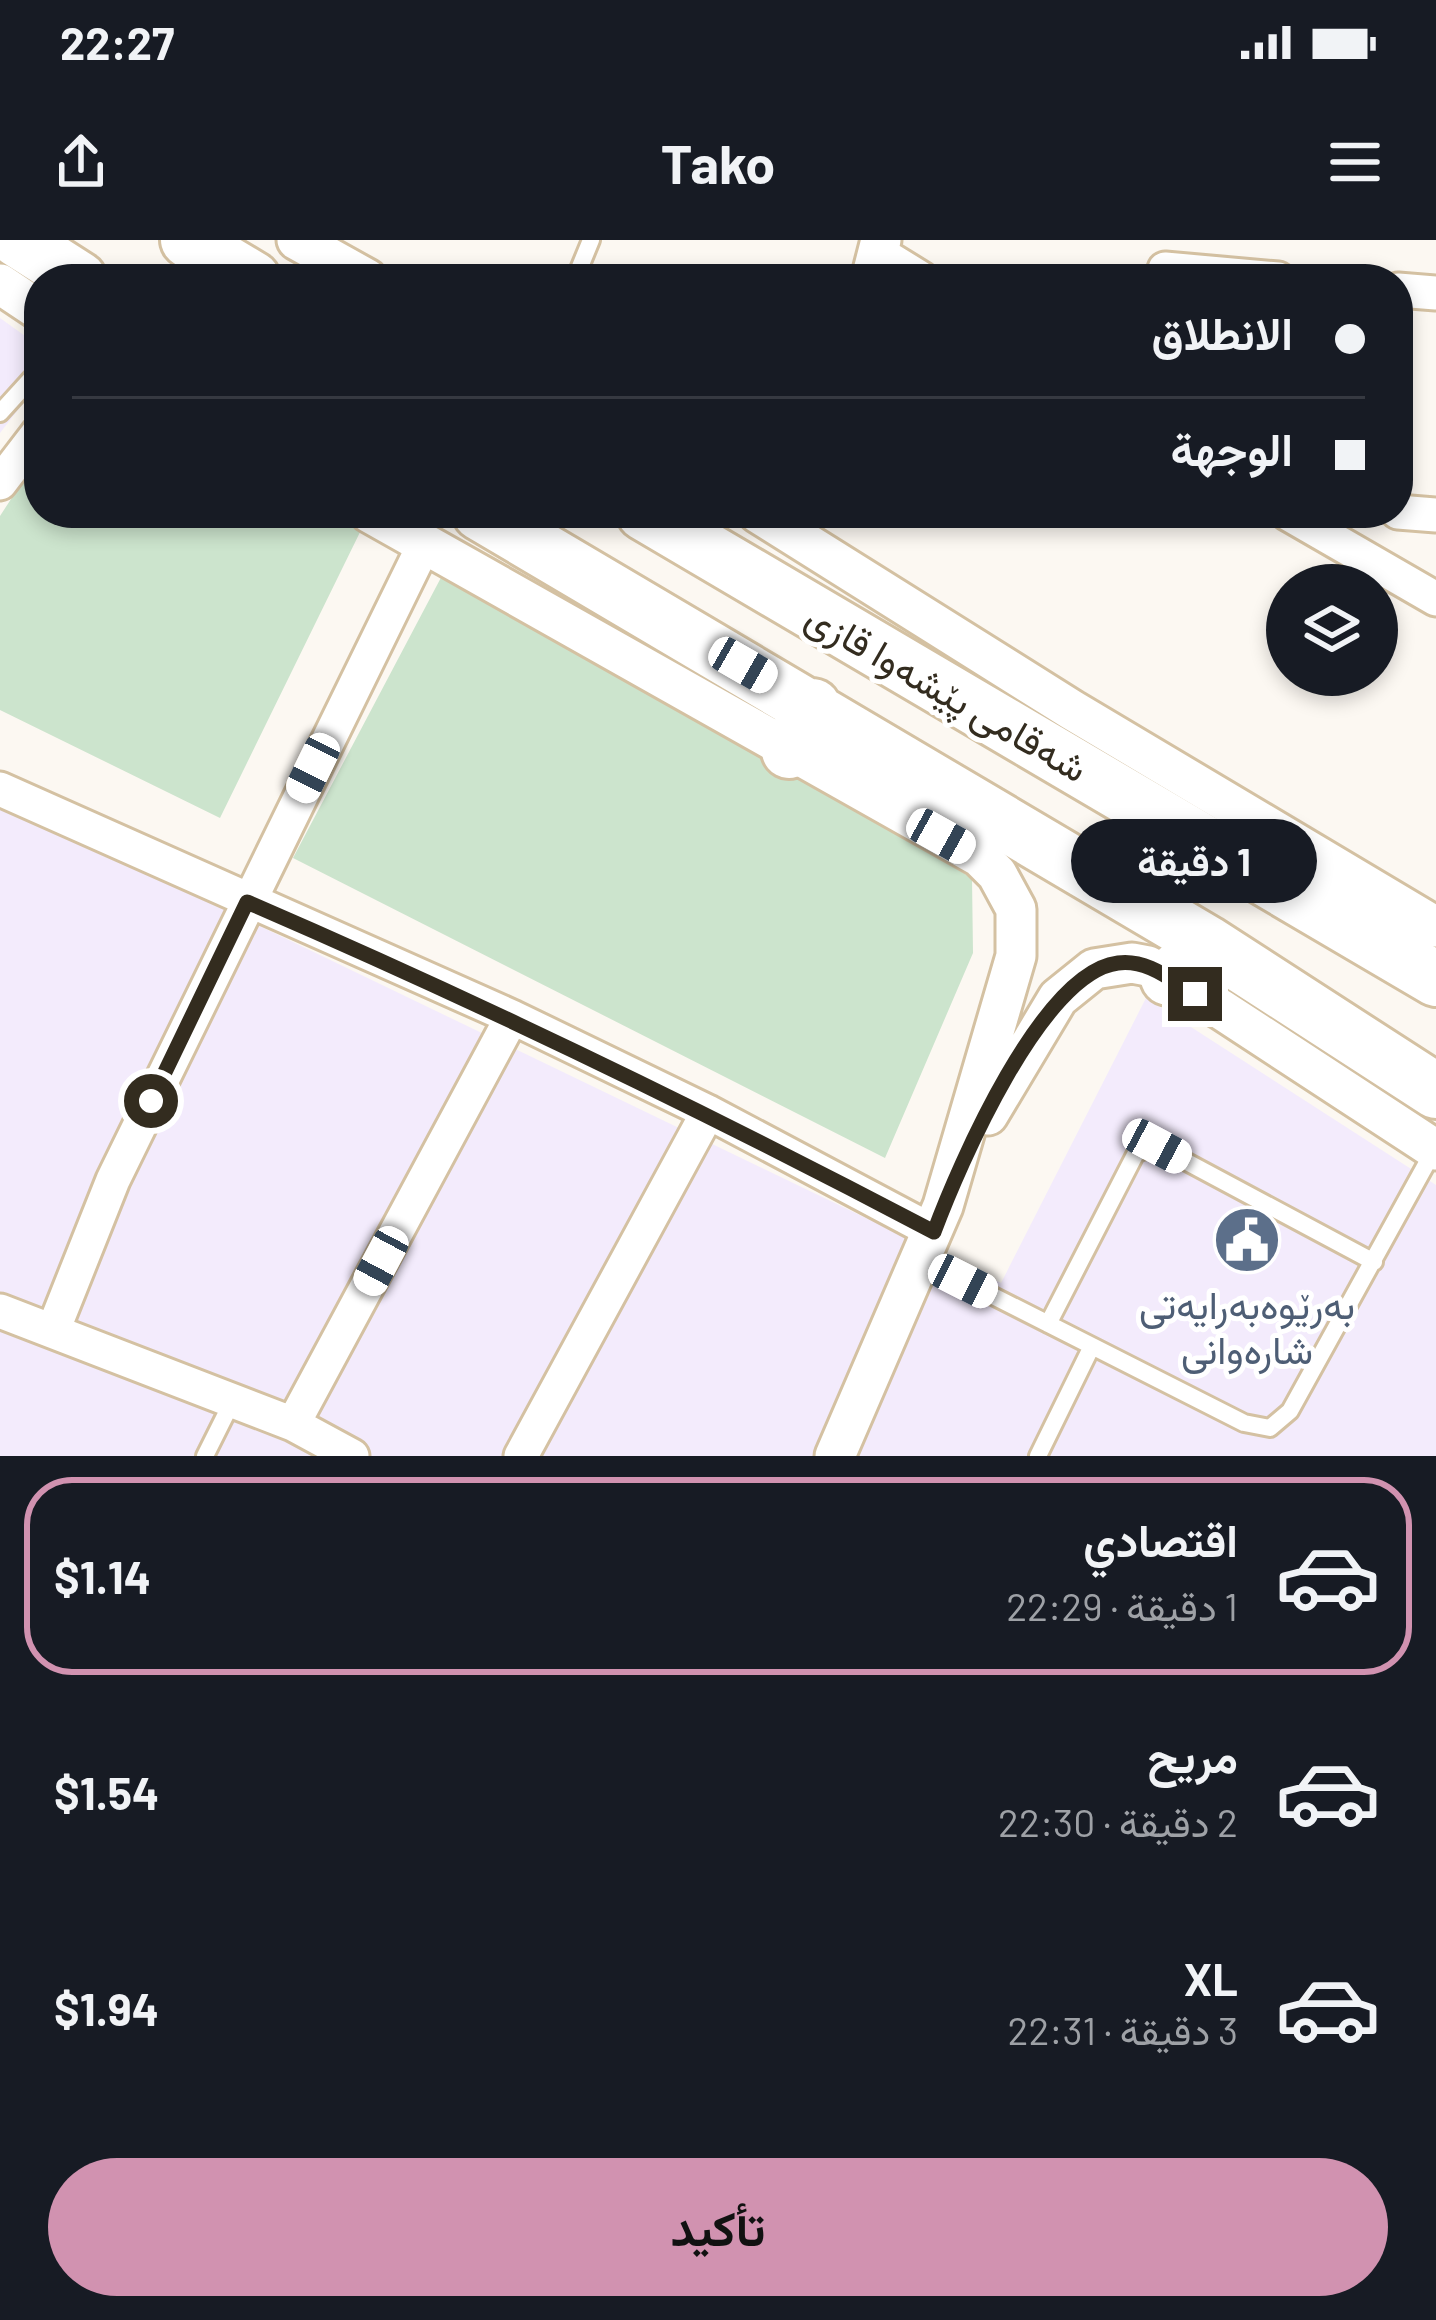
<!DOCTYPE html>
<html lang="ar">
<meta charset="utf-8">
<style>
body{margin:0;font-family:Barlow,Vazirmatn,sans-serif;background:#242831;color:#f1f3f6;direction:rtl;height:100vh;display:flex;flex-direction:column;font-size:45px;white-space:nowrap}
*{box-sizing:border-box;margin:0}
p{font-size:39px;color:#9ea1a6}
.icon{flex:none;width:66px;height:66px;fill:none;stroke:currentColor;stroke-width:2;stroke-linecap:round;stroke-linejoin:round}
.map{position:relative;height:1216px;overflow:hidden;direction:ltr}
.side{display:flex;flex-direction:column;background:#171b24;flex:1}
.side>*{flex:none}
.hud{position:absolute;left:24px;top:24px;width:1389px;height:264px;border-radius:48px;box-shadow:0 6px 18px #0003;direction:rtl;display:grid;align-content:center;height:264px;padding:0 48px;background:#171b24}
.controls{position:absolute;left:1266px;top:324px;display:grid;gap:24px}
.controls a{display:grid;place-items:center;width:132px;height:132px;border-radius:50%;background:#171b24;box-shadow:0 6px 18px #0003;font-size:60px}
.end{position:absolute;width:54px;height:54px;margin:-27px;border:15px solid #332c1f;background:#fff;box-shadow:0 0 0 6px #fff}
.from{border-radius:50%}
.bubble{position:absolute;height:84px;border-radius:42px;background:#171b24;box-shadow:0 6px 18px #0003;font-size:39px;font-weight:700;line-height:84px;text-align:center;direction:rtl}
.car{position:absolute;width:36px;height:72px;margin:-36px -18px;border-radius:15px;box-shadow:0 0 9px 3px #0007;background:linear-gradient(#fff 24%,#345 0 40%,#fff 0 76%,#345 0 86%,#fff 0)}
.hud b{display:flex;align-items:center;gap:42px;height:114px;font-size:45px}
.hud b+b{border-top:3px solid #363941}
.hud i{width:30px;height:30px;background:#f1f3f6}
ul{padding:21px 0 0;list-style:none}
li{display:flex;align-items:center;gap:36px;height:198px;margin:0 24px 18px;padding:0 24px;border:6px solid transparent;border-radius:48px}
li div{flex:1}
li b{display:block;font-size:45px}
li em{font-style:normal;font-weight:700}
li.selected{border-color:#d192b0}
li>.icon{width:108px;height:108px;stroke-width:1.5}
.action{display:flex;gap:24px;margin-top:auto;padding:24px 48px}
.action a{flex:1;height:138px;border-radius:72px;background:#d192b0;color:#111;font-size:48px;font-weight:700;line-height:138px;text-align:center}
.status{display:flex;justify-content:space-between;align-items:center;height:84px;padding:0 60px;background:#171b24;direction:ltr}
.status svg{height:33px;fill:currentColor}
header{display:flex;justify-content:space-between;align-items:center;height:156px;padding:0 48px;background:#171b24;font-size:54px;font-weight:700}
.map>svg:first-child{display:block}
.industrial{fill:#f3ebfc}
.green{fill:#cce4cd}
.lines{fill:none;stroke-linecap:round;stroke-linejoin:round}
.service-casing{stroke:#d4c1a2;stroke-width:22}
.minor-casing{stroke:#d4c1a2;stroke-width:39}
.tertiary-casing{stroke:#d4c1a2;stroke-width:45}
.trunk-casing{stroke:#d4c1a2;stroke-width:60}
.service{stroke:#fff;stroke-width:16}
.minor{stroke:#fff;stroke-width:33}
.tertiary{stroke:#fff;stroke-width:39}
.trunk{stroke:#fff;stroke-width:54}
.route{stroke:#332c1f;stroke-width:15}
.labels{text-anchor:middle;stroke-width:10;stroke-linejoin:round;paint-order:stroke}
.street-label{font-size:39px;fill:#332c1f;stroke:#fff}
.service-label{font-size:39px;fill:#4e5e75;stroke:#fff}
</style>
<div class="status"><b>22:27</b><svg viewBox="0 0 49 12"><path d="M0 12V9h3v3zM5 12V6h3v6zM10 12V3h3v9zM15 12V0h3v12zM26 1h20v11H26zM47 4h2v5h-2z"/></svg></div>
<header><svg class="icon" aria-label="menu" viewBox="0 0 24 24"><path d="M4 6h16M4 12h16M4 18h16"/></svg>Tako<svg class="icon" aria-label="share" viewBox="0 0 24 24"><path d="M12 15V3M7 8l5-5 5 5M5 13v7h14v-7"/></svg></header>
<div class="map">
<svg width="1436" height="1216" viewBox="0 0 1436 1216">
<rect width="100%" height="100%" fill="#fcf8f2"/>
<path class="industrial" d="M0 78 39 106V143L0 193Z
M0 561 1001 1043 1146 758 1436 945V1216H0Z"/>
<path class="green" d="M39 216V273H350L365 282 220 578 0 470V276Z
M445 330 972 638 973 713 885 918 293 618Z"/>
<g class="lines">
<g class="service-casing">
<path id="service" d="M575 39 591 0
M0 173 39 130
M922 1020 1244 1183 1270 1188 1290 1171 1434 910
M1048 1084 1136 913 1157 906 1374 1022
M205 1216 233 1160
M1038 1216 1092 1106"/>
</g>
<g class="minor-casing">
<path id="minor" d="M878 12 922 39
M1165 29 1278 39
M1398 50 1436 53
M0 243 39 192
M1398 272 1436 275
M1287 273 1436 359
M0 549 512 777 708 872 934 992
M0 1071 293 1184 352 1216
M54 1088 113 940 424 305
M293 1184 512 777
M521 1216 708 872"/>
</g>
<g class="tertiary-casing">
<path id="tertiary" d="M297 0 367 39
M871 39 881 0
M0 44 39 70
M370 273 980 617 997 634 1016 669V716L943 966 835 1216
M758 273 1072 470 1436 687
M988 875 1058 758 1094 729 1132 723 1148 726 1222 770 1436 910"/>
</g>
<g class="trunk-casing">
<path id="trunk" d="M18 0 79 39
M188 0 253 39
M480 273 1207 703 1436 851
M644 273 1436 739
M789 511 813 466
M1168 738 1207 703"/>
</g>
<use href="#service" class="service"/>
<use href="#minor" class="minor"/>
<use href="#tertiary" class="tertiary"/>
<use href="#trunk" class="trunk"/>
</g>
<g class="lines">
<path class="route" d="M151 861 247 662C481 763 708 873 934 992 959 925 1042 732 1118 723 1147 719 1171 740 1195 754"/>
</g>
<defs>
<g id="civic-disc" transform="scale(3.45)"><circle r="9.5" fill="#5c6f8a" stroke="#fff"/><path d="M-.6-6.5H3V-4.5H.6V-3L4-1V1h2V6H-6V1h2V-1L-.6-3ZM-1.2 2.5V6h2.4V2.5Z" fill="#fff"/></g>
</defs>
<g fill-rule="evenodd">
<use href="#civic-disc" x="1247" y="1000"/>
</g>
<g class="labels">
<g class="street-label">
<text transform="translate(947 452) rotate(30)" y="14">شەقامی پێشەوا قازی</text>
</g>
<g class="service-label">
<text x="1247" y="1079">بەرێوەبەرایەتی<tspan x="1247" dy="45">شارەوانی</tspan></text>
</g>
</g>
</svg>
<div class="controls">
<a><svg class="icon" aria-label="layers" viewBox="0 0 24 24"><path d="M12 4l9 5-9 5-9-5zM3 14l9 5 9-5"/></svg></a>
</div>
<i class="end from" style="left:151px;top:861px"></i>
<i class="end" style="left:1195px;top:754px"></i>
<div class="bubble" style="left:1071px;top:579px;width:246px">1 دقيقة</div>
<i class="car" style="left:743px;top:425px;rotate:120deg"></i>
<i class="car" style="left:313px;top:528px;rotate:206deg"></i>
<i class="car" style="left:941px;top:596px;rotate:119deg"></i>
<i class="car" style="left:1157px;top:906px;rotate:118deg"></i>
<i class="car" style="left:381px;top:1021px;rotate:208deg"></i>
<i class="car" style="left:963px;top:1041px;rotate:117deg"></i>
<div class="hud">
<b><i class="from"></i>الانطلاق</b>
<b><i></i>الوجهة</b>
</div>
</div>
<section class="side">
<ul>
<li class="selected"><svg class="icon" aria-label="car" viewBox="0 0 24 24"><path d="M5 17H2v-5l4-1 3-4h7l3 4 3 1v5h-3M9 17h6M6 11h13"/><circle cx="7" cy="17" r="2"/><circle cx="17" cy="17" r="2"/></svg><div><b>اقتصادي</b><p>1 دقيقة · 22:29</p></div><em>$1.14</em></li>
<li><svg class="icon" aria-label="car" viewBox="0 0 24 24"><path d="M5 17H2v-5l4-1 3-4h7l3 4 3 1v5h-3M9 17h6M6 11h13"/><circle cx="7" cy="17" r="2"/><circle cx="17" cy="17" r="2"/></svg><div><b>مريح</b><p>2 دقيقة · 22:30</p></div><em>$1.54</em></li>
<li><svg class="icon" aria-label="car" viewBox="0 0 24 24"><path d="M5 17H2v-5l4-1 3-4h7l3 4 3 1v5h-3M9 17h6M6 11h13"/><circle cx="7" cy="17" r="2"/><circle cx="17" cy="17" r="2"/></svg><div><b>XL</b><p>3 دقيقة · 22:31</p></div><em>$1.94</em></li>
</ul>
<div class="action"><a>تأكيد</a></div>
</section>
